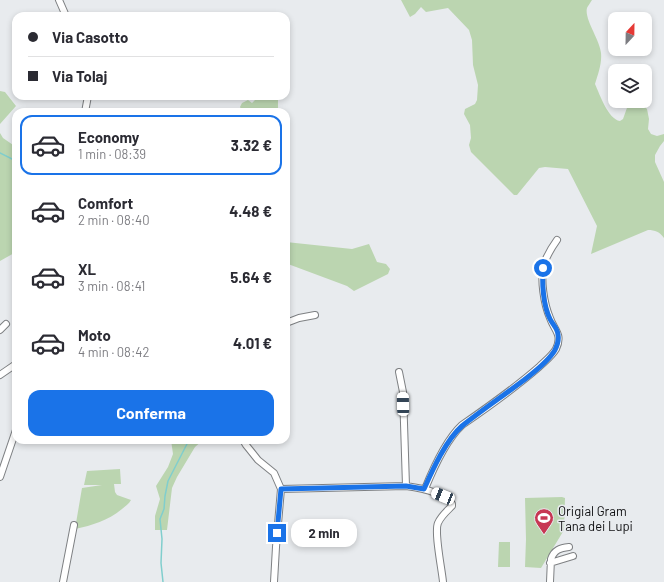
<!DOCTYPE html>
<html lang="it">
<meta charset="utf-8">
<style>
body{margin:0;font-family:Barlow,sans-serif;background:#f2f2f3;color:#2b2b33;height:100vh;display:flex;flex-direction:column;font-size:15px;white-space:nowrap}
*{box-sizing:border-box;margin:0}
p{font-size:13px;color:#7c7c81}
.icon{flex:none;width:22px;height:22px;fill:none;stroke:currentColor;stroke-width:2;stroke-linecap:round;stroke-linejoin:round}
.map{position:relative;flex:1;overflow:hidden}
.side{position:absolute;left:12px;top:108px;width:278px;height:336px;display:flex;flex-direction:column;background:#fff;border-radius:12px;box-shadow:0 2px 6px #0003}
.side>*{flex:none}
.top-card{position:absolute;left:12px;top:12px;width:278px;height:88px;border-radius:12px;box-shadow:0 2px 6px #0003;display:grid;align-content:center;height:88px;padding:0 16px;background:#fff}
.needle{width:26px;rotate:22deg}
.buttons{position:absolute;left:608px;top:12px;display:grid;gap:8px}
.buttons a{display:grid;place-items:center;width:44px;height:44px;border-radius:8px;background:#fff;box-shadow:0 2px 6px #0003;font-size:20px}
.end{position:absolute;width:18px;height:18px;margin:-9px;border:5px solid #1a73e8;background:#fff;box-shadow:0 0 0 2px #fff}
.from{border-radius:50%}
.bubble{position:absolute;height:28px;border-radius:12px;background:#fff;box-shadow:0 2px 6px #0003;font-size:13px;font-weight:700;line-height:28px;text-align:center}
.car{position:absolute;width:12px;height:24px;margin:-12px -6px;border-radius:5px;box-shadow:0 0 3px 1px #0007;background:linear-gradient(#fff 24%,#345 0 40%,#fff 0 76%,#345 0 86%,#fff 0)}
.top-card b{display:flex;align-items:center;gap:14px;height:38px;font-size:15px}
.top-card b+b{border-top:1px solid #e1e1e2}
.top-card i{width:10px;height:10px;background:#2b2b33}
ul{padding:7px 0 0;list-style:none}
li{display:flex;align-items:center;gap:12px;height:60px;margin:0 8px 6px;padding:0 8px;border:2px solid transparent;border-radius:12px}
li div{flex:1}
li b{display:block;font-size:15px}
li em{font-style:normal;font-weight:700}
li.current{border-color:#1a73e8}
li>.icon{width:36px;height:36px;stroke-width:1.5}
.action{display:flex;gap:8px;margin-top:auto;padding:8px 16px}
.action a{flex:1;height:46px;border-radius:12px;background:#1a73e8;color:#fff;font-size:16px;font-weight:700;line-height:46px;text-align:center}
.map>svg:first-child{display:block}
.green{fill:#bbd5b0}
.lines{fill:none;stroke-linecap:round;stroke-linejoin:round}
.stream{stroke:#80cecd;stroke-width:1.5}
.minor-casing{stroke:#7e8083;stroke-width:8}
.minor{stroke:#fff;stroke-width:6}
.route{stroke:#1a73e8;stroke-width:5}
.labels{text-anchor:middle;stroke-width:3;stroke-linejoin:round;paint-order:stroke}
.poi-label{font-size:13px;fill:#0f0f11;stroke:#e8ebee;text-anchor:start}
</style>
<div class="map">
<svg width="664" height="582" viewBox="0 0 664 582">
<rect width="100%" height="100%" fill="#e8ebee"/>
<path class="green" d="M401 0H592C590 3 588 6 587 8 584 19 600 40 601 53 602 64 598 74 595 84 600 95 608 119 620 121L623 119 628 105 635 102 641 103 647 109 649 119 648 129 651 134 657 136 664 134V141L660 146 655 155V162L664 182V238C660 232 655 230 648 230L591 254 597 226 568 169 545 167 539 168 517 195H514L471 152 469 145 471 138 470 125 464 114 465 109 475 104 477 100 478 85 473 65 472 40 469 30 448 8 426 12 421 7 415 14 410 17Z
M0 91 5 92 16 106 0 124Z
M255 96H278V112H243L240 107 242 103 248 100 252 103 255 100Z
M0 133 3 138 16 147V252L0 261Z
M286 242 352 249 369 244 377 262 386 264 390 269 388 274 354 291 347 286 288 264 286 273Z
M171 440H203L195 447 177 477 172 488 167 530H155V516L160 499 156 486 168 467 173 454Z
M120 469 121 484H114L115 492 117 495 131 500C129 504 125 506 122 509 107 521 93 525 75 529L82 488 102 485H84L87 471Z
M562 497 565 498 564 530 541 568 525 567 526 539 525 498Z
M499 542H510V567H498Z"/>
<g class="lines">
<path class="stream" d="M0 153 16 161
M163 582 161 563 162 539 160 519 164 509 165 496 168 481 189 440"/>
<g class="minor-casing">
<path id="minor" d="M59 0 66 16
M85 112 88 96
M286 323 299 318 315 315
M0 330 6 324
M399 372 403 392 406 486
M0 375 16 364
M243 440 246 445 258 460 274 473 281 489
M0 477 16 430
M281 489 406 486C421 488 443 492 452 504V506C447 511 441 516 438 523 434 532 442 570 443 582
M425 489C433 469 446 440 462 425 488 407 515 388 539 367 545 361 552 356 556 349 563 334 554 330 550 318 544 304 540 279 544 264 547 255 552 247 557 240
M550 563 573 556
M63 582 74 525
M274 582 276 547 281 489
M550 582 551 559C554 550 560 548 569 547"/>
</g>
<use href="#minor" class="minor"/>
</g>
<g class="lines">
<path class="route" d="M277 533 281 489 406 486 424 489C433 469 446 440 462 426 482 410 503 396 524 380 534 372 548 362 555 350 557 346 559 340 558 335 558 329 553 325 550 319 543 305 542 283 543 268"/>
</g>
<defs>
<g id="stadium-pin" transform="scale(1)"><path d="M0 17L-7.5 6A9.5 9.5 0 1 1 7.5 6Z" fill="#c73753" stroke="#e8ebee"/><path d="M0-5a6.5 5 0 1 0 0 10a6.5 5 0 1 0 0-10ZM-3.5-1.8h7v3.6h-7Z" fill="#fff"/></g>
</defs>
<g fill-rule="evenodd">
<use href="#stadium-pin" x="544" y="518"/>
</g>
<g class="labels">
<g class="poi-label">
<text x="558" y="516">Origial Gram<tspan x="558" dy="15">Tana dei Lupi</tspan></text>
</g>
</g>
</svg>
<div class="buttons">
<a><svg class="needle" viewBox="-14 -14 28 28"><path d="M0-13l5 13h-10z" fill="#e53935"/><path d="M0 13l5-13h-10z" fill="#7c7c81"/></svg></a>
<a><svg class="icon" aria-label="layers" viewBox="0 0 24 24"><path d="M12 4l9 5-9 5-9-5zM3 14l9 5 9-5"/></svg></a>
</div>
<i class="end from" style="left:543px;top:268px"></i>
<i class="end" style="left:277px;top:533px"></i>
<div class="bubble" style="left:291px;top:519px;width:66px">2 min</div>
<i class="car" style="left:403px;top:404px;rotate:359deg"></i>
<i class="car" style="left:443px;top:496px;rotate:292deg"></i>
<div class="top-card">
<b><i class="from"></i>Via Casotto</b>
<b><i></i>Via Tolaj</b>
</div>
<section class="side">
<ul>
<li class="current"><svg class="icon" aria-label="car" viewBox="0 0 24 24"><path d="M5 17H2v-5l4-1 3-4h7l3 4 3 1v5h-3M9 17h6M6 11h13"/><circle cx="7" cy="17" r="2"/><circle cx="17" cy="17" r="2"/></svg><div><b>Economy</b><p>1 min · 08:39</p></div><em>3.32 €</em></li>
<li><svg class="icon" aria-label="car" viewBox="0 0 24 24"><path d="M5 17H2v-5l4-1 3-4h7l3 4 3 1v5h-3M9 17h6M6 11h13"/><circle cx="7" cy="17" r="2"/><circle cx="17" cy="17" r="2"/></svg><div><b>Comfort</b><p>2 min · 08:40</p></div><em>4.48 €</em></li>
<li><svg class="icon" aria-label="car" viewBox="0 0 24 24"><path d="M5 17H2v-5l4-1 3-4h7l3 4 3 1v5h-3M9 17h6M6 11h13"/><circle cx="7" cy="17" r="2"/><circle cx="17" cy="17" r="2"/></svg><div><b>XL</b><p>3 min · 08:41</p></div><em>5.64 €</em></li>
<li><svg class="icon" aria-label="car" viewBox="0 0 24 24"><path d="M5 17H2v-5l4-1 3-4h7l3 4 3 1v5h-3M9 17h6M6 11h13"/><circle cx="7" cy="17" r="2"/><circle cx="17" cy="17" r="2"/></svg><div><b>Moto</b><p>4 min · 08:42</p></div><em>4.01 €</em></li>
</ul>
<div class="action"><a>Conferma</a></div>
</section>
</div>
